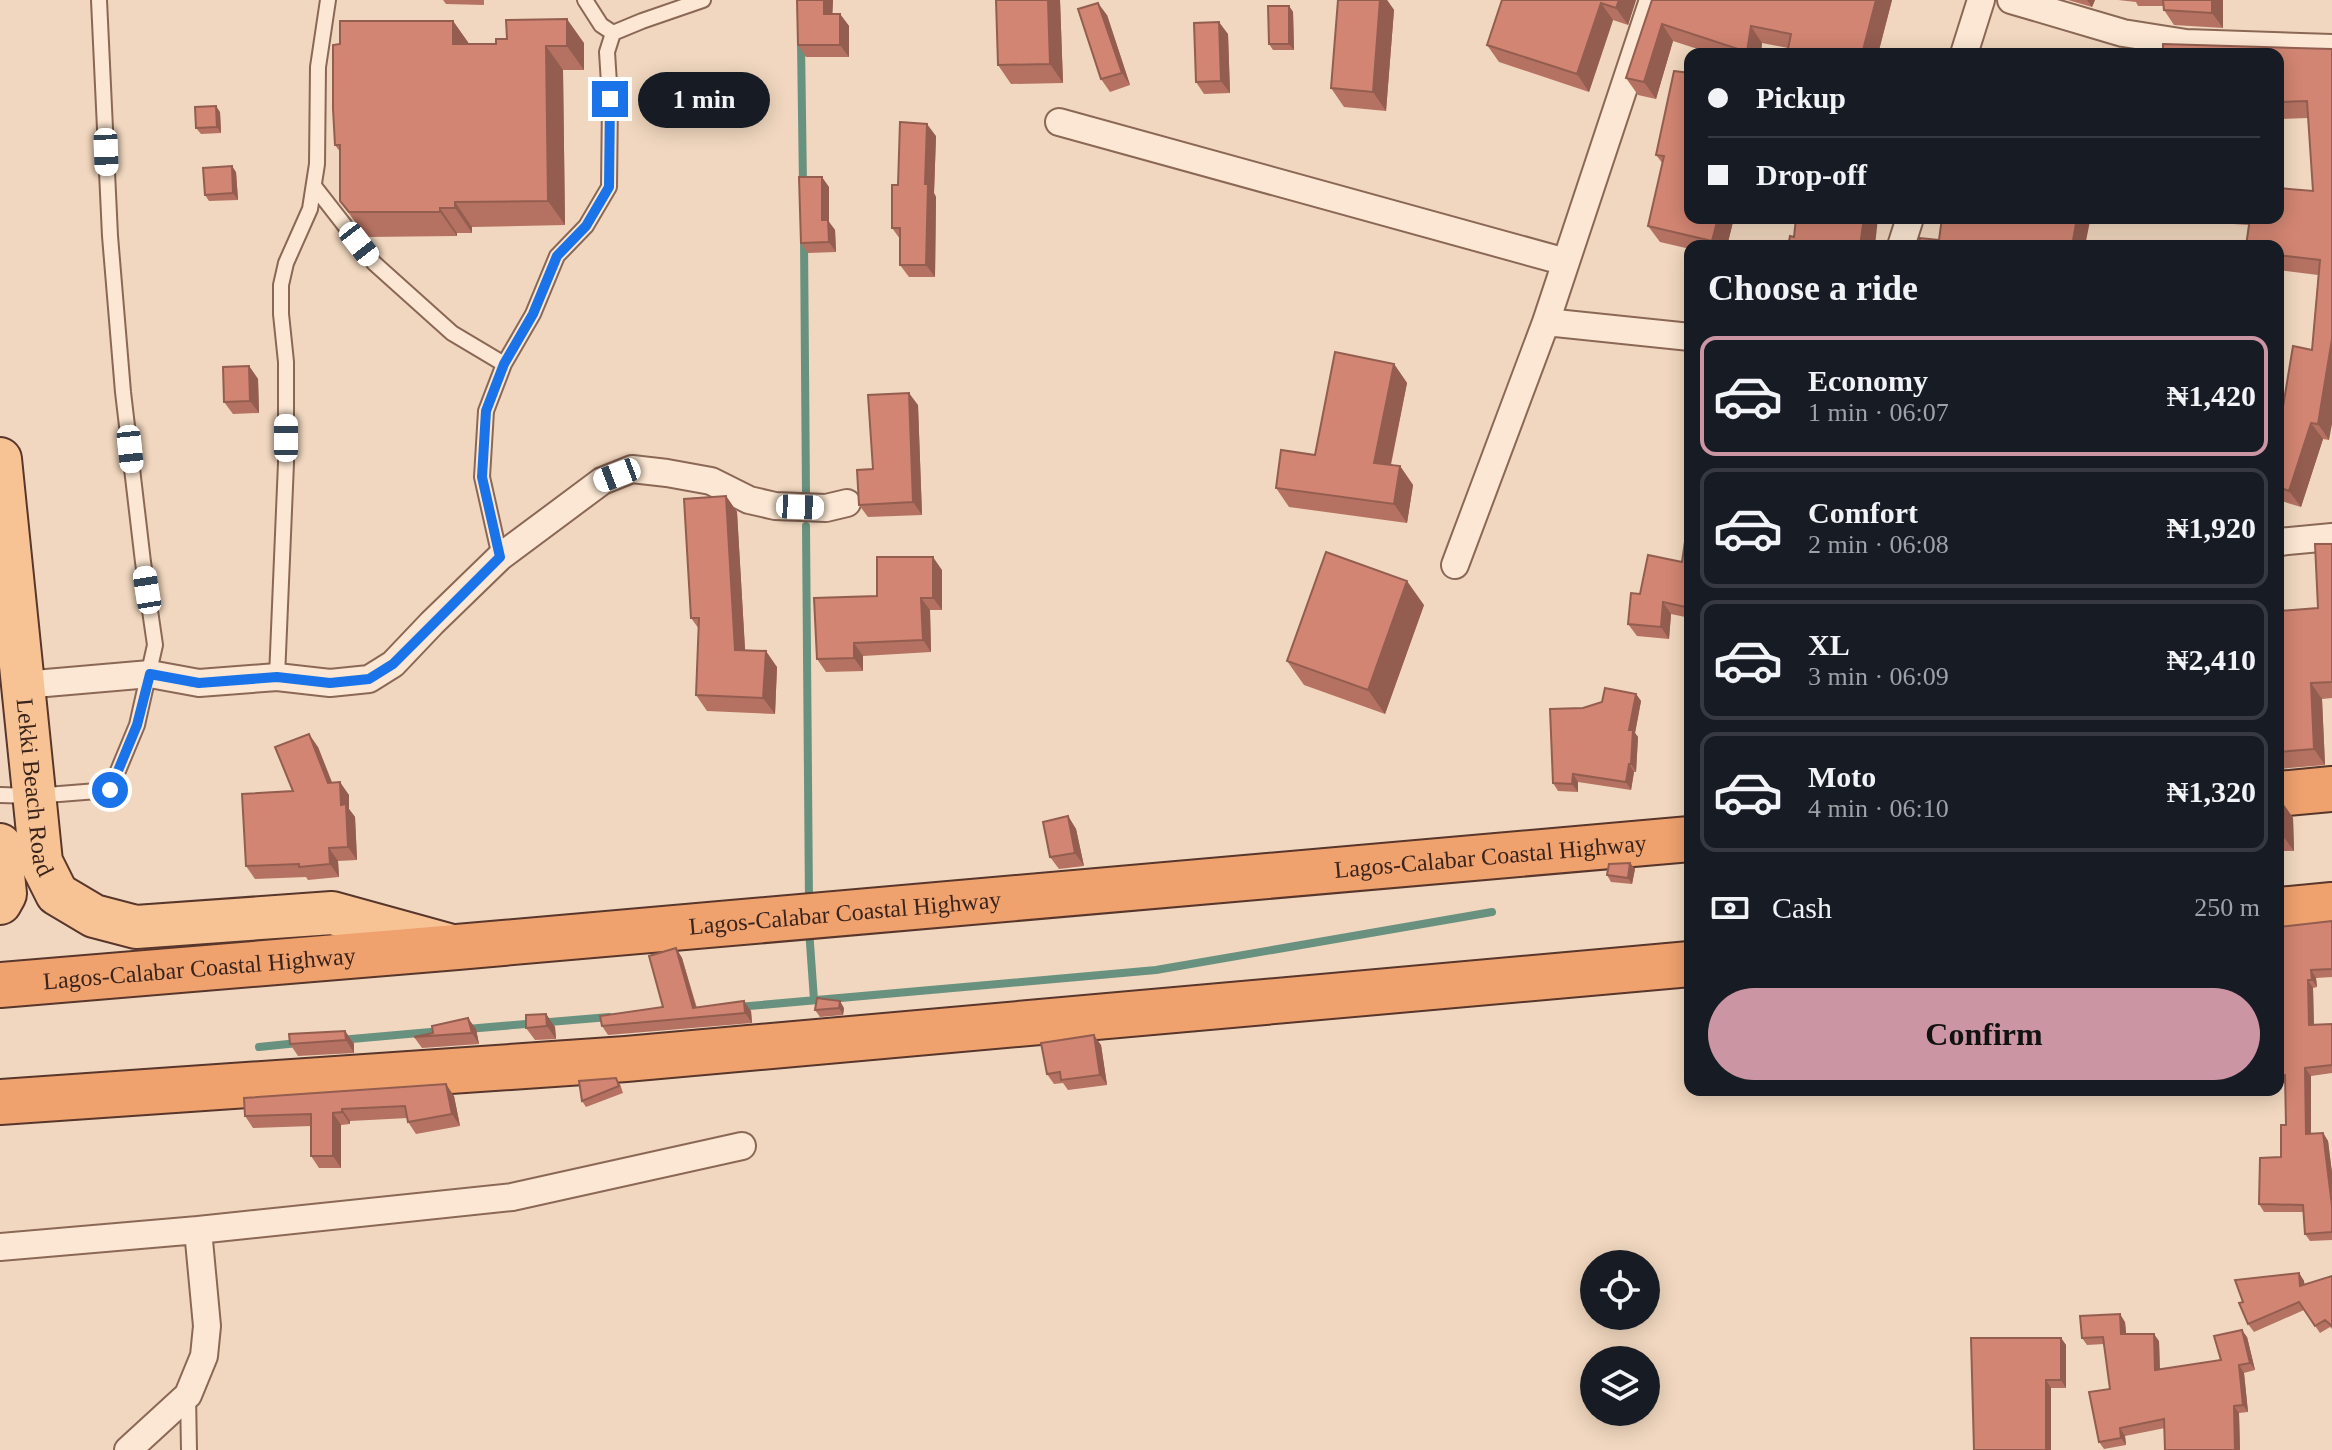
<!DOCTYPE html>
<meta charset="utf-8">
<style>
body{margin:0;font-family:Georgia,serif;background:#20242c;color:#f1f3f6;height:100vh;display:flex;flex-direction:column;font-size:30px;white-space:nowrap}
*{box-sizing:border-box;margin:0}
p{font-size:26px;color:#9ea1a6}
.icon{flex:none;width:44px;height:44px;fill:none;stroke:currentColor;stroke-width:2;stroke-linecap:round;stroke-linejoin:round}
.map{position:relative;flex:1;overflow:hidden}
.sheet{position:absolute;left:1684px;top:240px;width:600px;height:856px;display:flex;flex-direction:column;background:#171b24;border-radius:16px;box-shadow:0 4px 20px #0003}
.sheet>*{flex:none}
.banner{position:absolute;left:1684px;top:48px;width:600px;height:176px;border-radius:16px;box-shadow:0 4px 20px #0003;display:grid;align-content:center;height:176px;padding:0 24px;background:#171b24}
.fabs{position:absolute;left:1580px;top:1250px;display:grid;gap:16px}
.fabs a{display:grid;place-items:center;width:80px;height:80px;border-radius:50%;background:#171b24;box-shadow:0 4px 20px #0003;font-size:40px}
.end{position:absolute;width:36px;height:36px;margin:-18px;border:10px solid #1a73e8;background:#fff;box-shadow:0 0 0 4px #fff}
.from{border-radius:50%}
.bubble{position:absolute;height:56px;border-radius:28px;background:#171b24;box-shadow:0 4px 20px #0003;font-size:26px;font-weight:700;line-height:56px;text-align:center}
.car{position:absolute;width:24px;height:48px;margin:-24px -12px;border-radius:10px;box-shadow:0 0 6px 2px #0007;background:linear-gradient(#fff 24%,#345 0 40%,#fff 0 76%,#345 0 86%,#fff 0)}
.banner b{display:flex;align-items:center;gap:28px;height:76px;font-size:30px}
.banner b+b{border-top:2px solid #363941}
.banner i{width:20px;height:20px;background:#f1f3f6}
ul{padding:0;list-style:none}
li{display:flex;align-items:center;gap:24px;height:120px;margin:0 16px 12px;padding:0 8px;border:4px solid #363941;border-radius:16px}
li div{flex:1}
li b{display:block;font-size:30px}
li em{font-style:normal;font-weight:700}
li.on{border-color:#cc95a3}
li>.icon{width:72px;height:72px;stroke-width:1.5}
h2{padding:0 24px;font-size:36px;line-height:96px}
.pay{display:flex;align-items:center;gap:20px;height:88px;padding:0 24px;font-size:30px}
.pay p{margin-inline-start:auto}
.action{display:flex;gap:16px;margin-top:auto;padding:16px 24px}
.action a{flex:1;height:92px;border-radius:48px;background:#cc95a3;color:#111;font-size:32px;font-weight:700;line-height:92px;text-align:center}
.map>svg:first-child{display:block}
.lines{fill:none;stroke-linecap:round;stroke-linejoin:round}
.stream{stroke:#69917f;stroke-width:8}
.service-casing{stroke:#8b6756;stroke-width:18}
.minor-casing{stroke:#8b6756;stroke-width:30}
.primary-casing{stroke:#58362b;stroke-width:46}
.trunk-casing{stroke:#58362b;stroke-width:48}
.service{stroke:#fbe7d3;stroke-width:14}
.minor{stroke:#fbe7d3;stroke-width:26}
.primary{stroke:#f7c394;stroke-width:42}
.trunk{stroke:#efa16e;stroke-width:44}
.wall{fill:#b57262}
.shaded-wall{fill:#935d50}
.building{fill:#d28572;stroke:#935d50;stroke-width:2}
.route{stroke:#1a73e8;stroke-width:10}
.labels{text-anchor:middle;stroke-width:6;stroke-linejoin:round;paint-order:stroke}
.street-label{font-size:24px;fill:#3a241c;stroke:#f8e3d0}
</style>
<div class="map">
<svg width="2332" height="1450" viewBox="0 0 2332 1450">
<rect width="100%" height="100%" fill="#f1d7bf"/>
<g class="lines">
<path class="stream" d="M801 43 803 185
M804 239 806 494
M806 526 809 904
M809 929 814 1000
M738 1007 1156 970 1492 912
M467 1029 609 1017
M340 1040 442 1031
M259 1047 298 1043"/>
<g class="service-casing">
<path id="service" d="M585 0 601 25 613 33
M314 186 374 263 452 333 504 364
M500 557 482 477 486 411 504 364 533 314 557 256 586 226 609 187 610 99 607 52 613 33 642 21 703 0
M277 677 286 463V362L281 314V285L286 263 310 209 317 164 318 67 328 0
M0 795 34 796 110 790 137 725 155 645 143 562 123 392 110 236 99 0
M188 1395 189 1450"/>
</g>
<g class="minor-casing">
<path id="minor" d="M2011 0 2123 33 2186 43 2332 48
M1964 54 1981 0
M1059 122 1566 262
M1901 246 1910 218
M1546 322 1690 337
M2278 542 2332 537
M1455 565 1546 322 1653 0
M23 685 150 674 199 683 277 677 330 683 369 679 393 664 432 623 500 557 602 481 632 469 667 473 711 481 749 500 775 506 826 508 847 503
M0 1247 198 1230 512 1197 742 1146
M128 1450 188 1395 204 1356 207 1326 198 1230"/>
</g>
<g class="primary-casing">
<g id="primary">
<path id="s1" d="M0 459 41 862 57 894 94 916 136 927 332 913 448 945"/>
<path d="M0 845 5 894 0 903"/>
</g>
</g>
<g class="trunk-casing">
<g id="trunk">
<path d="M2278 794 2332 789"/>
<path d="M2278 910 2332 905"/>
<path id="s2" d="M0 985 457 947 1690 839"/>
<path d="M0 1102 626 1059 1690 964"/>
</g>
</g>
<use href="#service" class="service"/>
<use href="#minor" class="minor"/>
<use href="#primary" class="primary"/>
<use href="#trunk" class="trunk"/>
</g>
<path class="wall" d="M443 0H484V5L446 4Z
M797 0H833L832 14H840L849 26V57H806L798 45Z
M1060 0 1063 83 1011 84 998 65Z
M1338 0H1387L1394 10 1386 111 1344 107 1331 88Z
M1502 0H1636L1628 25 1613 20 1589 92 1499 62 1487 45Z
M1652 0H1892L1878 54H1787L1788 48 1762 43 1761 54H1713L1673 41 1656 99 1638 95 1626 78Z
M2068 0H2095L2092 7Z
M2118 0H2223V28L2174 25 2164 10 2163 6H2138L2136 2Z
M1289 6 1293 12 1294 50H1273L1269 44Z
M1107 15 1130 85 1110 92 1101 79Z
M453 21 469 44 584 43V70H563L565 225 472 227V233H457V236L366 237 340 201V152L335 145 340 44Z
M1228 34 1230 93 1204 94 1196 82Z
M2332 49 2329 440 2323 439 2301 507 2278 500V437L2312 350 2318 275 2278 270V246L2249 225 2233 224 2229 218H2278L2313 191 2308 118 2278 119V54Z
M1674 71 1690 218H1734L1727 246H1690V249L1660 242 1648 226 1663 164 1656 155Z
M220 112 221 133 201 134 196 128Z
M936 136 934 193 936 197 935 277H909L900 265V239L892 228 898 185Z
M236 172 238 200 209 201 205 195Z
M829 187V222L835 230 836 252 808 253 801 243Z
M1394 364 1407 383 1391 465 1400 466 1413 485 1407 523 1289 507 1276 488 1315 455Z
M249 366 258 379 259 413 233 414 224 402Z
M918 405 922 515 868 517 859 505Z
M726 496 737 512 745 650 777 667 775 714 707 711 696 695 699 629 691 618Z
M1690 507V618L1671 614 1669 639 1637 636 1628 624 1640 594 1682 562Z
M2332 544V698L2322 699 2325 765 2278 769V611L2318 608Z
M942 570V610H930L931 652 863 656V671L826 672 817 659 877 596Z
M1424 605 1385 714 1304 685 1287 661Z
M1636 694 1641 701 1635 733 1638 737 1636 772H1634L1631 790 1578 782V792L1558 791 1553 783 1583 708Z
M318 747 332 782 349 795V809L355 817 357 860 338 861 339 877 308 880 306 877 255 879 246 866 293 791Z
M2278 802H2282L2293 818 2294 851H2278Z
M1068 816 1076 829 1084 866 1059 869 1050 857Z
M1630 863 1635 869 1632 884 1611 882 1607 875Z
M2332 921V977L2316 978 2317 987 2313 988 2314 1024H2332V1073L2311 1076V1134L2323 1133 2328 1141 2332 1173V1240L2310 1241 2305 1234 2304 1212H2264L2259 1204 2281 1157 2286 1125 2285 1083H2278V964L2281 963 2329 922Z
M676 948 682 958 697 1008 751 1011 752 1023 608 1035 602 1026 663 1007Z
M844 1008 843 1015 820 1017 815 1010Z
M546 1014 555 1027 556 1039 535 1040 526 1028Z
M476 1029 479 1044 422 1048 414 1037Z
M345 1031 354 1044V1053L298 1056 290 1044Z
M1101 1045 1107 1085 1068 1090 1063 1083 1054 1084 1047 1074Z
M620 1084 623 1093 586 1107 582 1101Z
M454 1096 460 1126 416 1134 408 1122V1118L350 1121V1124L341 1125V1168H319L311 1156V1126L253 1128 245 1116Z
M2299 1273 2304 1281V1285L2332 1276V1329L2330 1327 2320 1333 2304 1310 2254 1332 2248 1324Z
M2125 1322 2126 1334 2159 1341 2160 1369 2221 1360 2247 1337 2255 1370 2244 1373 2248 1412 2239 1413 2240 1450H2165V1428L2125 1436 2126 1445 2104 1449 2099 1442 2110 1389 2104 1344 2087 1345 2082 1338Z
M2061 1338 2066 1345V1388H2051V1450H1974Z"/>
<path class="shaded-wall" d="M824 0H833L832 26 824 14Z
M1048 0H1060L1063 83 1050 64Z
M1380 0H1387L1394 10 1386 111 1373 92Z
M1619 0H1636L1628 25 1616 8Z
M1876 0H1892L1878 54H1862Z
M2087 0H2095L2092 7Z
M2212 0H2223V28L2212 13Z
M1098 3 1107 15 1130 85 1122 73Z
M1601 3 1613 20 1589 92 1577 74Z
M1289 6 1293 12 1294 50 1289 44Z
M840 14 849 26V57L840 45Z
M567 19 584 43V70L567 46Z
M453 21 470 45 453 44Z
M1219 22 1228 34 1230 93 1221 81Z
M1662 24 1673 41 1656 99 1644 82Z
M1751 26 1762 43 1761 54H1748L1747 52Z
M546 46 563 70 565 225 548 201Z
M216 106 220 112 221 133 217 127Z
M927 124 936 136 934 193 936 197 935 277 926 265 925 184Z
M232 166 236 172 238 200 233 193Z
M822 177 829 187V222L835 230 836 252 829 242 822 220Z
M455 202 472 227V233L455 208Z
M440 208 457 233V236L440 212Z
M1718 218H1734L1727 246H1716L1712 241Z
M1864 218H1878L1875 246H1860Z
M2077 218H2088L2090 221 2085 246H2072Z
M2332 339V424L2329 440 2318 424Z
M1394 364 1407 383 1387 482 1374 463Z
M249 366 258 379 259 413 250 401Z
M909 393 918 405 922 515 913 502Z
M2311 423 2323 439 2301 507 2289 491Z
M1400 466 1413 485 1407 523 1394 504Z
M726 496 737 512 746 666 735 650Z
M933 557 942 570V610L933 598Z
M1407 581 1424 605 1385 714 1368 690Z
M921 598 930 610 931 652 923 640Z
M1663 602 1671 614 1669 639 1661 627Z
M854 643 863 656V671L854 658Z
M766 651 777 667 775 714 763 698Z
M2311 683 2322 699 2325 765 2314 749Z
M1636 694 1641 701 1635 733 1638 737 1636 772 1631 764 1629 730Z
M309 734 318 747 337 796 328 783Z
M1629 764 1634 772 1631 790 1626 782Z
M1573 774 1578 782V792L1572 784Z
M340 782 349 795V809L355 817 357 860 348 847 341 805Z
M2282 802 2293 818 2294 851 2283 836Z
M1068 816 1076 829 1084 866 1075 853Z
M329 848 338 861 339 877 330 864Z
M1630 863 1635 869 1632 884 1628 878Z
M676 948 682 958 699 1018 693 1008Z
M2311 970 2316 978 2317 987 2312 980Z
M2308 980 2313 988 2314 1032 2309 1025Z
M744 1001 751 1011 752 1023 745 1013Z
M840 1001 844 1008 843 1015 839 1008Z
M546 1014 555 1027 556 1039 547 1026Z
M468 1018 476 1029 479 1044 472 1033Z
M345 1031 354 1044V1053L346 1040Z
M1094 1035 1101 1045 1107 1085 1100 1075Z
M2305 1068 2311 1076V1142L2306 1134Z
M446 1084 454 1096 460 1126 452 1114Z
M342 1109 350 1121V1124L342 1112Z
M333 1113 341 1125V1168L333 1156Z
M2323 1133 2328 1141 2332 1173V1206Z
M2299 1273 2304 1281 2306 1294 2300 1286Z
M2120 1314 2125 1322 2127 1342 2121 1334Z
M2242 1330 2247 1337 2255 1370 2250 1363Z
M2154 1334 2159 1341 2160 1377 2155 1370Z
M2061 1338 2066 1345V1388L2061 1380Z
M2239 1365 2244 1373 2248 1412 2243 1405Z
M2046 1380 2051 1388V1450H2046Z
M2234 1406 2239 1413 2240 1450H2235Z
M2120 1428 2125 1436 2126 1445 2121 1438Z"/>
<path class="building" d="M797 0H824V14H840V45H798Z
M996 0H1048L1050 64 998 65Z
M1338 0H1380L1373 92 1331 88Z
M1502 0H1619L1616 8 1601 3 1577 74 1487 45Z
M1652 0H1876L1862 54H1787L1791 34 1751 26 1747 52 1662 24 1644 82 1626 78Z
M2163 0H2212V13L2164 10Z
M1098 3 1122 73 1101 79 1078 9Z
M1268 6H1289V44H1269Z
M567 19V46H546L548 201 455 202V208H440V212H349L340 201V145H335L333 109V45L340 44V21H453V44H496V39H507L506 20Z
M1219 22 1221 81 1196 82 1194 23Z
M2163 44 2332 49V339L2318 424 2311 423 2289 491 2278 487V437L2293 346 2312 350 2320 260 2278 255V246H2246L2250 218H2278V188L2313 191 2307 101 2278 102V54H2163Z
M1674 71 1690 73V218H1718L1712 241 1648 226 1664 156 1656 155Z
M216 106 217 127 196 128 195 107Z
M900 122 927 124 925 184H928L926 265H900V228H892V185H898Z
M232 166 233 193 205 195 203 168Z
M799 177H822V220H828L829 242 801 243Z
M1796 218H1864L1860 246H1788L1790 236 1794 237Z
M1942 218H2077L2072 246H1919L1920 238 1939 240Z
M1335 352 1394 364 1374 463 1400 466 1394 504 1276 488 1281 450 1315 455Z
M249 366 250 401 224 402 223 367Z
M909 393 913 502 859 505 857 470 873 469 868 395Z
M726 496 735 650 766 651 763 698 696 695 699 618H691L684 499Z
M1690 507V608L1663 602 1661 627 1628 624 1631 593 1640 594 1648 555 1682 562Z
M2315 544H2332V682L2311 683 2314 749 2278 752V611L2318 608Z
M1326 552 1407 581 1368 690 1287 661Z
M877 557H933V598H921L923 640 854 643V658L817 659 814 598 877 596Z
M1605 688 1636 694 1629 730H1633L1631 764H1629L1626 782 1573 774 1572 784 1553 783 1550 709 1583 708 1602 702Z
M309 734 328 783 340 782 341 805 346 804 348 847 329 848 330 864 299 867V864L246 866 242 794 293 791 275 747Z
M2278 802H2282L2283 836H2278Z
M1068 816 1075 853 1050 857 1043 822Z
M1630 863 1628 878 1607 875 1609 864Z
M2332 921V969L2311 970 2312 980H2308L2309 1025 2332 1024V1065L2305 1068 2306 1134 2323 1133 2332 1206V1232L2305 1234 2303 1205 2259 1204 2260 1158 2281 1157V1125H2286L2285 1075H2278V964L2281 963 2279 927Z
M676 948 693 1008 744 1001 745 1013 602 1026 600 1016 663 1007 649 956Z
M817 998 840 1001 839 1008 815 1010Z
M546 1014 547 1026 526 1028V1015Z
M468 1018 472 1033 414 1037 433 1033 432 1026Z
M345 1031 346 1040 290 1044 289 1034Z
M1094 1035 1100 1075 1061 1080 1060 1072 1047 1074 1041 1043Z
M616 1078 619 1086 582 1101 579 1081Z
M446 1084 452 1114 408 1122 405 1106 342 1109V1112L333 1113V1156H311V1114L245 1116 244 1098Z
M2299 1273 2300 1286 2332 1276V1326L2325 1320 2315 1326 2299 1302 2248 1324 2239 1303 2243 1302 2235 1280Z
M2120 1314 2121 1334H2154L2155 1370 2221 1360 2214 1336 2242 1330 2250 1363 2239 1365 2243 1405 2234 1406 2235 1450H2165L2164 1419 2120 1428 2121 1438 2099 1442 2089 1392 2110 1389 2103 1337 2082 1338 2080 1316Z
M1971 1338H2061V1380H2046V1450H1974Z"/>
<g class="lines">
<path class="route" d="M110 790 137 725 150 674 199 683 277 677 330 683 369 679 393 664 500 557 482 477 486 411 504 364 533 314 557 256 586 226 609 187 610 99"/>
</g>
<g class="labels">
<g class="street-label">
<text dy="8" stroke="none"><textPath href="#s1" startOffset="330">Lekki Beach Road</textPath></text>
<text dy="8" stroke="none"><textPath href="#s2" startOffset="1496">Lagos-Calabar Coastal Highway</textPath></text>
<text dy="8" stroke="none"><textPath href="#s2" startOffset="848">Lagos-Calabar Coastal Highway</textPath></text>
<text dy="8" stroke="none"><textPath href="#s2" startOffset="200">Lagos-Calabar Coastal Highway</textPath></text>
</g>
</g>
</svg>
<div class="fabs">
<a><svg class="icon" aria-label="locate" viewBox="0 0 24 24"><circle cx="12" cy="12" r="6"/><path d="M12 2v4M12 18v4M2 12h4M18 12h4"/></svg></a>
<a><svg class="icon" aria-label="layers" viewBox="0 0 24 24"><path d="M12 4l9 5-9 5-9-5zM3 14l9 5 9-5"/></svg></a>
</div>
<i class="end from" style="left:110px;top:790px"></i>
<i class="end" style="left:610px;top:99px"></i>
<div class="bubble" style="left:638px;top:72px;width:132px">1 min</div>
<i class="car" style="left:106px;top:152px;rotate:178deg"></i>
<i class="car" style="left:359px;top:244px;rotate:142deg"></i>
<i class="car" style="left:286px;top:438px;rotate:0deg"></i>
<i class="car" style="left:130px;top:449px;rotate:174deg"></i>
<i class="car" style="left:617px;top:475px;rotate:249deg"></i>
<i class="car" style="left:800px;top:507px;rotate:92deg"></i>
<i class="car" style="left:147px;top:590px;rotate:351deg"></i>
<div class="banner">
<b><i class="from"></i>Pickup</b>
<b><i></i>Drop-off</b>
</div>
<section class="sheet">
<h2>Choose a ride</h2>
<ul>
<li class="on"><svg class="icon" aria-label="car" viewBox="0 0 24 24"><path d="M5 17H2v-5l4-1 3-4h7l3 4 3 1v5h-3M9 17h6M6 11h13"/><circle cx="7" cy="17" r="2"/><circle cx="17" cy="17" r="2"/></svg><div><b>Economy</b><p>1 min · 06:07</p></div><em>₦1,420</em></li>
<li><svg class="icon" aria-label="car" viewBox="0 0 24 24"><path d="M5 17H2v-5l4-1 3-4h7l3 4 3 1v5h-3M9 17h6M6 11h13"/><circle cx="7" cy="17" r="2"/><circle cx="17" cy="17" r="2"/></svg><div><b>Comfort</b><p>2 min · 06:08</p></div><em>₦1,920</em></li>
<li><svg class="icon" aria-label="car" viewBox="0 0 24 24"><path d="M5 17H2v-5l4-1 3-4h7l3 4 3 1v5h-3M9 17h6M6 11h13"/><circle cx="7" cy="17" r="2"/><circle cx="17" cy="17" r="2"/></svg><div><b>XL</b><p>3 min · 06:09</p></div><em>₦2,410</em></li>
<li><svg class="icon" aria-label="car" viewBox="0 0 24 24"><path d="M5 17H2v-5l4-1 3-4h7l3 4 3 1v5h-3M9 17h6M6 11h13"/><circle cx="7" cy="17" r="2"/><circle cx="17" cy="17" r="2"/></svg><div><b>Moto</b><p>4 min · 06:10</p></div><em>₦1,320</em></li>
</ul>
<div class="pay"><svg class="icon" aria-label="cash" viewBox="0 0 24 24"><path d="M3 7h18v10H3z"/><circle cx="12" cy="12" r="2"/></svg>Cash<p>250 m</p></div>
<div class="action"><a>Confirm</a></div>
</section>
</div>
